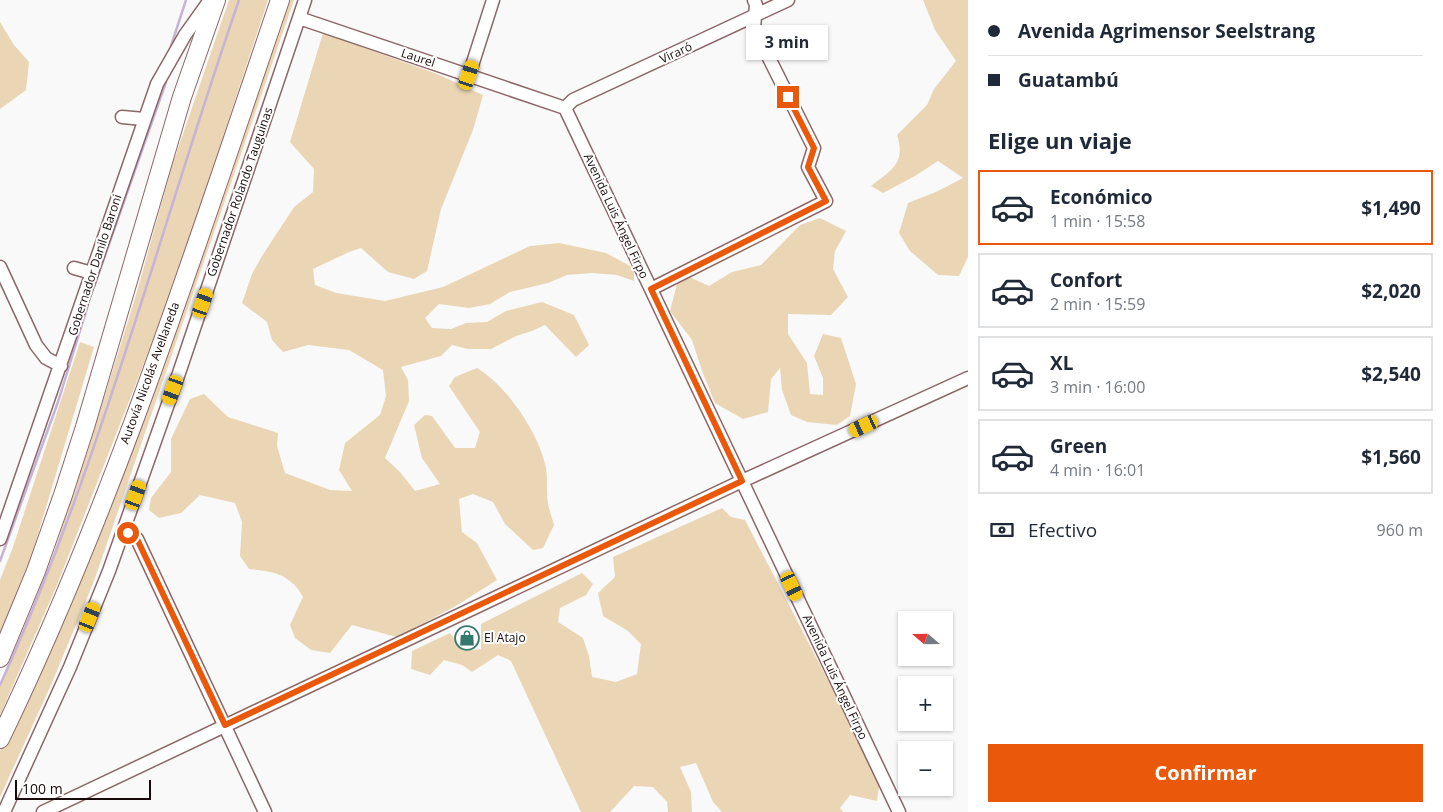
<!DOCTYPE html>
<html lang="es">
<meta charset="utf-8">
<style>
body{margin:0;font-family:"Open Sans",sans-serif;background:#f2f2f3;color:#1f2937;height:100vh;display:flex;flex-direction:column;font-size:19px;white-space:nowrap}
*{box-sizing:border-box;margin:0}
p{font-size:16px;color:#747a83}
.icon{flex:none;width:28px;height:28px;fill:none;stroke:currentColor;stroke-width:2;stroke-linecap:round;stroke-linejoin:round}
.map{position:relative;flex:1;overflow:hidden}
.side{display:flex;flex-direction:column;background:#fff;width:475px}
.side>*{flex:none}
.hud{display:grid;align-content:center;height:110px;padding:0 20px;background:#fff}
.needle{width:32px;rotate:290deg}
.tools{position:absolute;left:898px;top:611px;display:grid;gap:10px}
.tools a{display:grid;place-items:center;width:55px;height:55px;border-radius:0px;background:#fff;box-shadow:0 1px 4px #0004;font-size:25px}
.scale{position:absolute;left:15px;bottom:12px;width:136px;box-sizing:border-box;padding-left:5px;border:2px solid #180a0b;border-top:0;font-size:14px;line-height:18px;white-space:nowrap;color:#180a0b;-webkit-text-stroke:4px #fff;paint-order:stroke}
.end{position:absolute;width:22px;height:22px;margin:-11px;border:6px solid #ea580c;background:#fff;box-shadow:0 0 0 2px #fff}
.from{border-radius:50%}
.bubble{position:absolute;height:35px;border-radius:0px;background:#fff;box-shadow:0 1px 4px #0004;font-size:16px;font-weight:700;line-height:35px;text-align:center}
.car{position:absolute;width:15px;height:30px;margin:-15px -8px;border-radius:6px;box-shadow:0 0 4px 1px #0007;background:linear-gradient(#f5c518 24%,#345 0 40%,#f5c518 0 76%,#345 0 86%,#f5c518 0)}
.hud b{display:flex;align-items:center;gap:18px;height:48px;font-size:19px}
.hud b+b{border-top:1px solid #e0e1e3}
.hud i{width:12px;height:12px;background:#1f2937}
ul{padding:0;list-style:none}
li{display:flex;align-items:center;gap:15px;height:75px;margin:0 10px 8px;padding:0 10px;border:2px solid #e0e1e3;border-radius:0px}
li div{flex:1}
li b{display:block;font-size:19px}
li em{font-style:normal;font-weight:700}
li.active{border-color:#ea580c}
li>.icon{width:45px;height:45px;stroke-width:1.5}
h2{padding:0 20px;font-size:22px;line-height:60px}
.pay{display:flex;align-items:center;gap:12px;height:55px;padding:0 20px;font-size:19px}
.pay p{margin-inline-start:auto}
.cta{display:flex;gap:10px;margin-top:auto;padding:10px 20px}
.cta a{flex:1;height:58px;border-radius:0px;background:#ea580c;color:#fff;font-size:20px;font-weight:700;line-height:58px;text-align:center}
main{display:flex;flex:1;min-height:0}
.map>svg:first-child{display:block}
.green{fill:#ead6b4}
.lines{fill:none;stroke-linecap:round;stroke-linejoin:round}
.stream{stroke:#c6b3d5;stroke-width:2.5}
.minor-casing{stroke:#8c6668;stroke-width:15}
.highway-casing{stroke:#8c6668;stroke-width:20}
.minor{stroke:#fff;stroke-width:12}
.highway{stroke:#fff;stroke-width:18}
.route{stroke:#ea580c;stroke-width:6}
.labels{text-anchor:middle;stroke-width:4;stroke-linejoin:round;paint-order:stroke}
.street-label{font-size:12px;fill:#180a0b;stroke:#fff}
.poi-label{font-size:12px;fill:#180a0b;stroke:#fff;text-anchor:start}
</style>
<main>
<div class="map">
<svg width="968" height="812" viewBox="0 0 968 812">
<rect width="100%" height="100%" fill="#f9f9f9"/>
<path class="green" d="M229 0H268L194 224 151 345 57 585 0 715V686L54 552 89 447 136 295 172 166Z
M284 0H294L94 581 51 685 0 797V751L21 706Z
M923 0H968V257L959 276 938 275 910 251 899 233 908 203 938 191 963 178 938 161 915 176 883 193 871 186C891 170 906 164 897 135L927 105 934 89 956 61 935 30Z
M0 22 14 45 29 62 26 90 0 109Z
M323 33 437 74 483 95 473 130 441 209 427 271 414 279 388 272 361 248 349 252 313 269 315 285 336 293 385 301 443 287 530 246 559 243 606 253 634 268V281L617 275 592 273 567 275 548 283 510 292 490 304 469 308 439 304 425 318 432 328 451 329 466 323 487 322 506 311 542 302 574 315 589 345 576 357 545 325 532 331 516 336 491 349H468L452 345 441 356 401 367 408 380 409 401 385 458 400 472 415 491 440 484 422 458 414 425 425 415 432 416 455 448H475L480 432 449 386 455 377 477 368C507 386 539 433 546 468 548 479 546 491 548 503 549 510 552 518 554 525L543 548 533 550 505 524 493 502 473 494 459 499 462 532 477 543 497 580 454 607 397 637 352 625 330 653 311 650 295 638 290 625 303 597C291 574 272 571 249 569L240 556 242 522 235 503 200 495 181 513 159 518 149 510 151 498 171 472V439L190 399 204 394 228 417 278 433 277 446 285 473 330 490 352 491 339 470 345 443 380 415 386 396 383 370 349 350 308 345 283 352 272 340 267 322 242 303 252 274 262 256 294 207 313 192 314 169 290 142Z
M820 218 846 231 835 251 833 269 848 297 831 315 788 314V334L807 363 810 394 823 395V378L814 356 823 334 841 338 856 384 850 416 837 425 807 422 791 415 782 390 780 368 771 379 768 412 743 419 715 403 702 371 692 340 670 311 678 280 687 276 709 286 732 272 761 265 800 225Z
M80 342 94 347 20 594 0 642V580L13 547Z
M722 508 731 517 745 520 880 781 877 801 850 795 840 808 843 812H722L713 802 696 763 680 767 691 792 692 812H668L667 802 653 787 634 786 610 812H581L511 661 498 655 472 672 462 665 444 660 430 675 411 669 412 651 450 633 464 651 481 649V624L582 573 593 584 586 595 560 608 558 622 583 638 589 656 592 677 616 682 637 674 641 644 628 631 603 616 598 593 615 577 613 557Z"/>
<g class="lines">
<path class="stream" d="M171 46 186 0
M94 287 166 82
M0 561 58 402 88 305
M0 685C101 464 160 228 239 0"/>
<g class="minor-casing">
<path id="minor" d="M299 18 565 108
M469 75 493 0
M565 108 899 812
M565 108 573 100 788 0
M122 117 144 119
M0 267 36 345 46 358 61 366
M74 268 92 273
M651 289 826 201 808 167 814 148 754 28 756 5 754 0
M124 530 137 539 265 812
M0 539 157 84 185 35 210 0
M4 812 70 667 109 571 179 373 305 0
M43 812 742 481 968 378"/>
</g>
<g class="highway-casing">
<path id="highway" d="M0 658 36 571 63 495 85 427 182 97 216 0
M0 739C115 501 195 249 280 0"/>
</g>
<use href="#minor" class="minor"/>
<use href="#highway" class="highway"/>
</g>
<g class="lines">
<path class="route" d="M128 533 137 539 225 725 742 481 651 289 826 201 808 167 814 148 788 97"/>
</g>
<defs>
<g id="shop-ring" transform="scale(1.25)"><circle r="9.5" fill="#fff" stroke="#35796d" stroke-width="1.5"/><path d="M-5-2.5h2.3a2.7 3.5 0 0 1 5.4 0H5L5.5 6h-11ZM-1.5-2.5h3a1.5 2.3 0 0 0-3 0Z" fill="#35796d"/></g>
</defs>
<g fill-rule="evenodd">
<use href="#shop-ring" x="467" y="638"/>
</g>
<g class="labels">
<g class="street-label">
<text transform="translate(676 53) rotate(-25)" y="4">Viraró</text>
<text transform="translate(418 58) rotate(18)" y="4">Laurel</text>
<text transform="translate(240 192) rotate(-71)" y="4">Gobernador Rolando Tauguinas</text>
<text transform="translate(616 216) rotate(65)" y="4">Avenida Luis Ángel Firpo</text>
<text transform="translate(95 265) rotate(-72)" y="4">Gobernador Danilo Baroni</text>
<text transform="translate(150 373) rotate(-70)" y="4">Autovía Nicolás Avellaneda</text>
<text transform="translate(835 677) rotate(65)" y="4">Avenida Luis Ángel Firpo</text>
</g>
<g class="poi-label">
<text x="484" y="642">El Atajo</text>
</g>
</g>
</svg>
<div class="tools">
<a><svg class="needle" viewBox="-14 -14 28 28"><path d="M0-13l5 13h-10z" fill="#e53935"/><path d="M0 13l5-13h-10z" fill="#747a83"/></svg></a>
<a>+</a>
<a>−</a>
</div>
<div class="scale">100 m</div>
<i class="end from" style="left:128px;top:533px"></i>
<i class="end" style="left:788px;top:97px"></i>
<div class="bubble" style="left:746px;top:25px;width:82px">3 min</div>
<i class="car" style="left:469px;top:75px;rotate:18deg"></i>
<i class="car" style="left:203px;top:303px;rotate:19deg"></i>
<i class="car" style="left:173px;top:390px;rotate:200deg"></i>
<i class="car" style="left:864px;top:426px;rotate:245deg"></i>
<i class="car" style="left:136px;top:495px;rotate:20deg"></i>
<i class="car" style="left:792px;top:586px;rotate:155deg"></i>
<i class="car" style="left:90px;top:617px;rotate:22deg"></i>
</div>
<section class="side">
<div class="hud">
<b><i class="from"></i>Avenida Agrimensor Seelstrang</b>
<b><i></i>Guatambú</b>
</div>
<h2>Elige un viaje</h2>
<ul>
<li class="active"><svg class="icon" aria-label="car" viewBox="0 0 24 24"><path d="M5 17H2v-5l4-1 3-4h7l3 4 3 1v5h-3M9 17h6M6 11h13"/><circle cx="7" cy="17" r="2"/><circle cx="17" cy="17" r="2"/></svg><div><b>Económico</b><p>1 min · 15:58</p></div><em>$1,490</em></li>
<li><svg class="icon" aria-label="car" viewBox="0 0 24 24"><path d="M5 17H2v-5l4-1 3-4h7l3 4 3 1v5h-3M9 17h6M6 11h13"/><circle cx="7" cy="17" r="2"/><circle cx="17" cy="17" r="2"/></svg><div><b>Confort</b><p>2 min · 15:59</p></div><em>$2,020</em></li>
<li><svg class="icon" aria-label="car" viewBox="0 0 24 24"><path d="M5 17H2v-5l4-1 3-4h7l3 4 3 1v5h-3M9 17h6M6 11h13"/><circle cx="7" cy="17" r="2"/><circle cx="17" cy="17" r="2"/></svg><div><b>XL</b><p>3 min · 16:00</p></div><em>$2,540</em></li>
<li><svg class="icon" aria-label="car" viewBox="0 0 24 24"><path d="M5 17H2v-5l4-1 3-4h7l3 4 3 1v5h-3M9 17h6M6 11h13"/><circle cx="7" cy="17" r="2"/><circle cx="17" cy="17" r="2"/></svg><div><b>Green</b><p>4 min · 16:01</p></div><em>$1,560</em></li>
</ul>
<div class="pay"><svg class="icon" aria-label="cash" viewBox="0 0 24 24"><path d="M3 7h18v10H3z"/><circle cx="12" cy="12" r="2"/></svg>Efectivo<p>960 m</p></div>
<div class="cta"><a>Confirmar</a></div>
</section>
</main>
